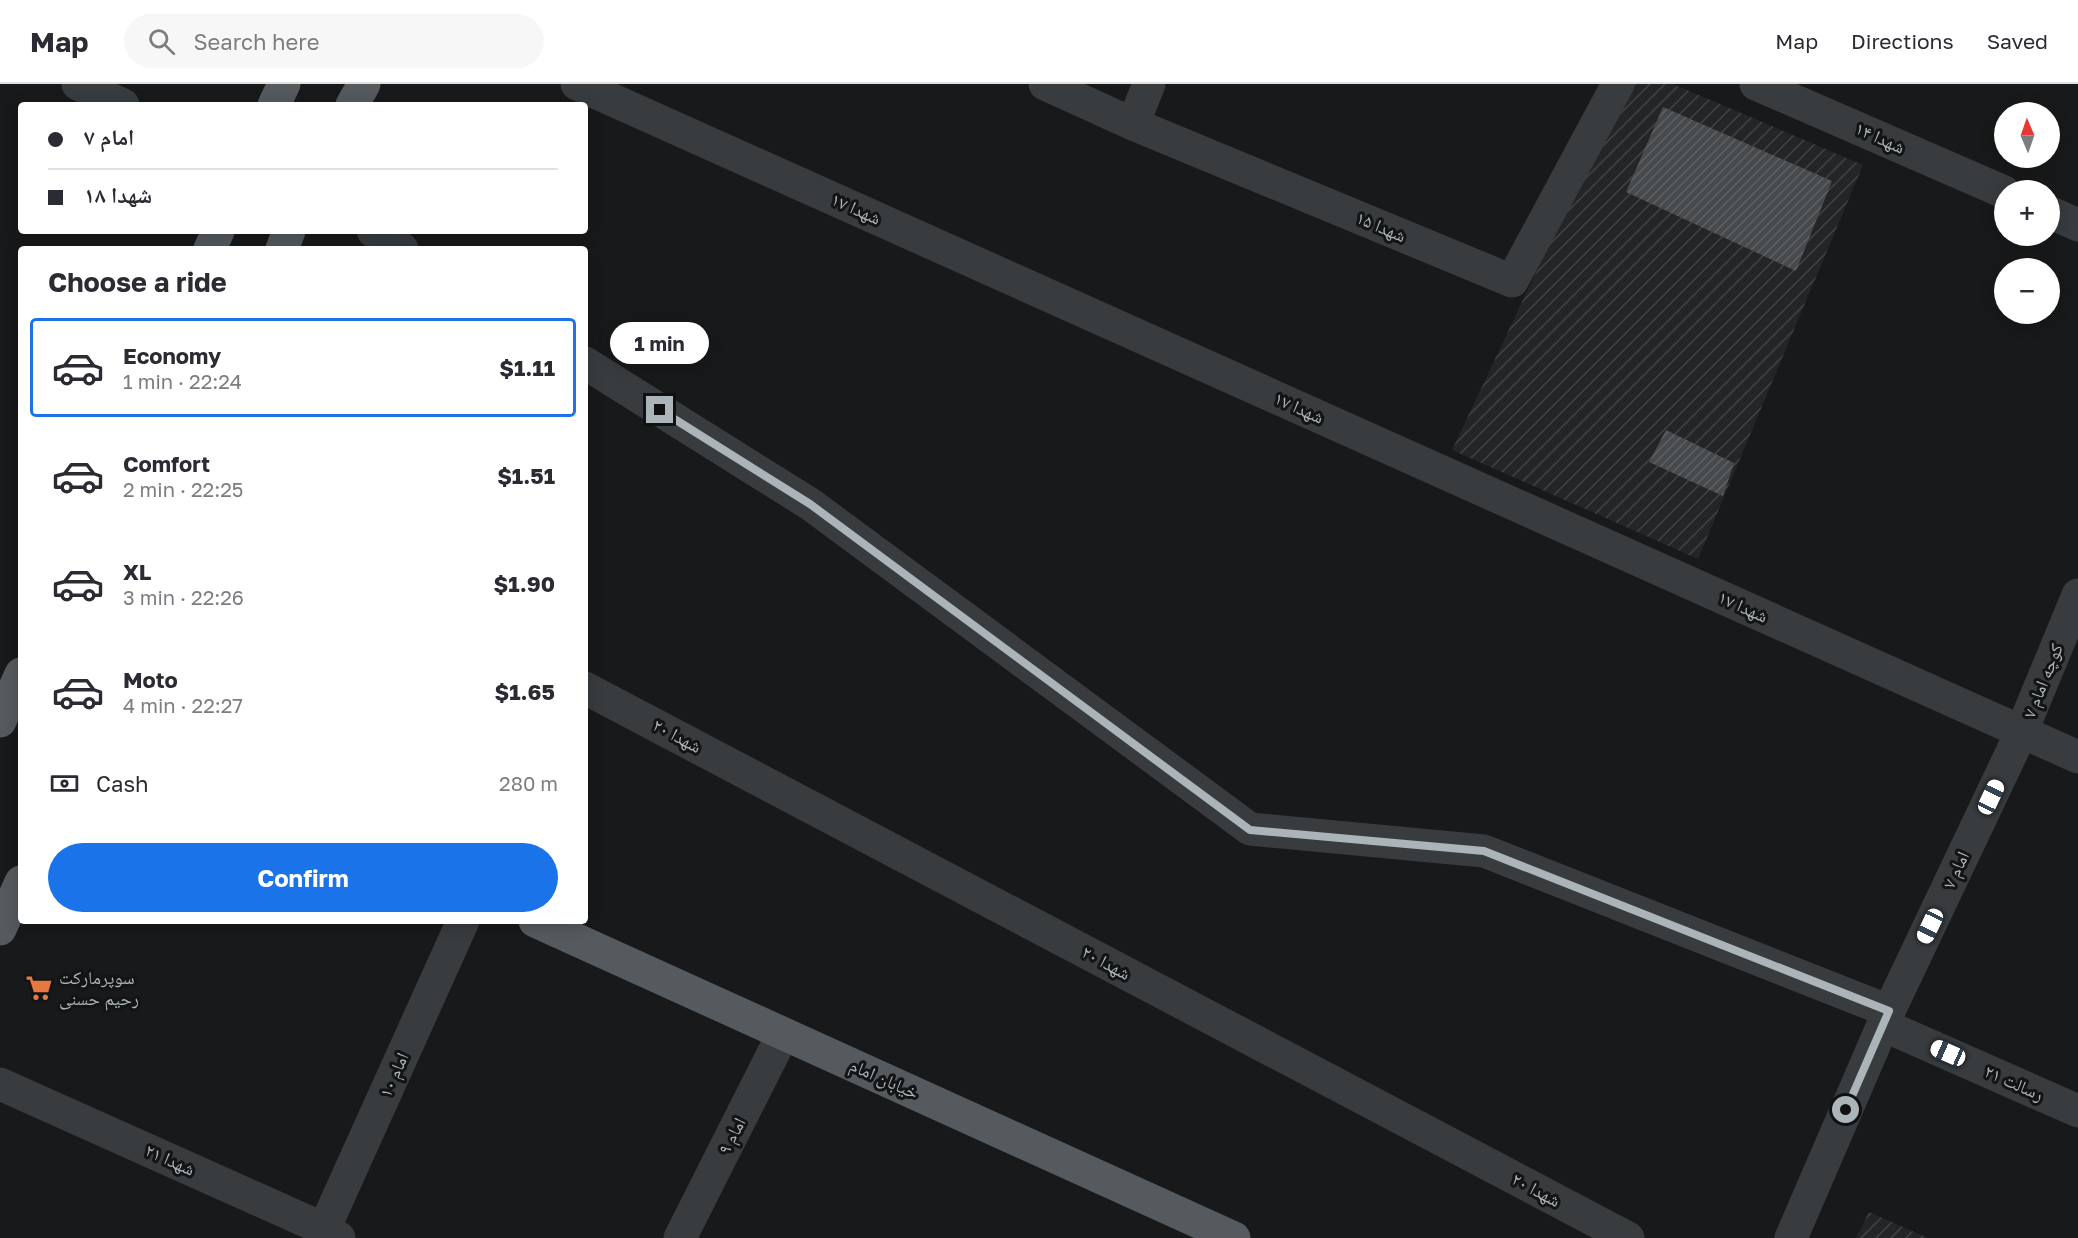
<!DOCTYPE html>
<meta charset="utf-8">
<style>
body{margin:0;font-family:"Golos Text","Noto Naskh Arabic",sans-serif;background:#f7f7f7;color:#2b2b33;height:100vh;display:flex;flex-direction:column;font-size:22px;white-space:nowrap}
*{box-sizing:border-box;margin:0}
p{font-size:20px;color:#7c7c81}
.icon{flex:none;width:33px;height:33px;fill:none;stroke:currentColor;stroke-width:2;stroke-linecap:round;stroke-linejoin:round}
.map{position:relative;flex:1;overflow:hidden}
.panel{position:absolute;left:18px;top:162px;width:570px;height:678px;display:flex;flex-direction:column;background:#fff;border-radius:6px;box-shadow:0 3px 15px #0003}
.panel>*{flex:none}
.hud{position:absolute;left:18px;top:18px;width:570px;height:132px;border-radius:6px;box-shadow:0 3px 15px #0003;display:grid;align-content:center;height:132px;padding:0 30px;background:#fff}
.needle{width:39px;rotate:358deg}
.tools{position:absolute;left:1994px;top:18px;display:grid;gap:12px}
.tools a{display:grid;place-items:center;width:66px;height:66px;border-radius:50%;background:#fff;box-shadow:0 3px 15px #0003;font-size:30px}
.end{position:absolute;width:27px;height:27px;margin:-14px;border:8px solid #abb4b9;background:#111;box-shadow:0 0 0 3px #111}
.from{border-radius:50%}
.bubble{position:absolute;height:42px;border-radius:21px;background:#fff;box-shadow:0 3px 15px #0003;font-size:20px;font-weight:700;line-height:42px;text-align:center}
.car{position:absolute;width:18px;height:36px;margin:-18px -9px;border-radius:8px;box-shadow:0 0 4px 2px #0007;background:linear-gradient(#fff 24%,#345 0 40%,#fff 0 76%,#345 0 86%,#fff 0)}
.hud b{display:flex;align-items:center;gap:21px;height:57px;font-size:22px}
.hud b+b{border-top:2px solid #e1e1e2}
.hud i{width:15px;height:15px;background:#2b2b33}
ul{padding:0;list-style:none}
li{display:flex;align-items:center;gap:18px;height:99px;margin:0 12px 9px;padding:0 18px;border:3px solid transparent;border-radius:6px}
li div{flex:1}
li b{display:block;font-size:22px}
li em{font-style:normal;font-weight:700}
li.on{border-color:#1a73e8}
li>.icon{width:54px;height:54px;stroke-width:1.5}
h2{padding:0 30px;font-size:27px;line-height:72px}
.pay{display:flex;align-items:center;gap:15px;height:66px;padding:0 30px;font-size:22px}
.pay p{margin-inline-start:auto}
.cta{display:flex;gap:12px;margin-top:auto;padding:12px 30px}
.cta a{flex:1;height:69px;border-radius:36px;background:#1a73e8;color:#fff;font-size:24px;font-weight:700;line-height:69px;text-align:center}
header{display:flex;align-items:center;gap:36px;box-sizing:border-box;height:84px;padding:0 30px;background:#fff;border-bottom:2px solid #e1e1e2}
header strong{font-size:28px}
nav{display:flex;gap:33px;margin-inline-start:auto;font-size:21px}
.search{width:420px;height:54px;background:#f7f7f7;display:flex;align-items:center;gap:15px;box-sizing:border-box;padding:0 21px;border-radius:33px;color:#7c7c81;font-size:22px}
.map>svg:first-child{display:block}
.industrial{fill:url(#industrial-furrows)}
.building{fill:url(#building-hatch)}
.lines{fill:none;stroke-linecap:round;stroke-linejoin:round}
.minor{stroke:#393c3f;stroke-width:33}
.major{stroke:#555a5e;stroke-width:33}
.route{stroke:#abb4b9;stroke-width:8}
.labels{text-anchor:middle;stroke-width:6;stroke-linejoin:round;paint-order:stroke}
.street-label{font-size:18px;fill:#abb4b9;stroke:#131415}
.poi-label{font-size:18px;fill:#abb4b9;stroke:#131415;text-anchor:start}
</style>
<header>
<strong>Map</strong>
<div class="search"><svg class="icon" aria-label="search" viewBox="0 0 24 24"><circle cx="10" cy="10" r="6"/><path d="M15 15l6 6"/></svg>Search here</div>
<nav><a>Map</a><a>Directions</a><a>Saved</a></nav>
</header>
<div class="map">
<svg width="2078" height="1154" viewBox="0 0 2078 1154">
<defs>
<pattern id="industrial-furrows" width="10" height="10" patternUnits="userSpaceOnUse" patternTransform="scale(1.5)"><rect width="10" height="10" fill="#242527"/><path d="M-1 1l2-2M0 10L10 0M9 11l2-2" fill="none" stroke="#414244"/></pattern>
<pattern id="building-hatch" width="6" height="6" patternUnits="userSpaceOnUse" patternTransform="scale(1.5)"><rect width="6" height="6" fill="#474a4d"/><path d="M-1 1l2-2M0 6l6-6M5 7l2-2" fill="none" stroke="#5f6265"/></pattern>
</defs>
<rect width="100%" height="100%" fill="#18191a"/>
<path class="industrial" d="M1625 0H1673L1863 81 1698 475 1452 366Z
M1869 1128 1928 1154H1856Z"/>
<path class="building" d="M1663 23 1832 97 1796 187 1626 108Z
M1666 346 1734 379 1723 412 1649 378Z"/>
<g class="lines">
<path class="minor" d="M78 0 123 21
M577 0 2078 673
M1045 0 1133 40 1512 197 1618 0
M1756 0 2004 108
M1133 40 1149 0
M2049 128 2078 141
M373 147 402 165
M585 279 810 420 1250 745 1484 767 1889 927
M585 604 1628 1154
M1883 941 2078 1027
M0 1000 324 1145 339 1154
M324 1145 463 837
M680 1154 783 950
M1791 1154 1889 927 2021 649 2078 511"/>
<path class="major" d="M274 21 284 0
M352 21 364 0
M210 165 218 147
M282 165 289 147
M0 637 21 590
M535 837 1234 1154
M0 845 21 798"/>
</g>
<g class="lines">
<path class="route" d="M660 326 810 420 1250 746 1484 767 1889 927 1846 1026"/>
</g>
<defs>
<g id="supermarket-bare" transform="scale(2.07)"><path d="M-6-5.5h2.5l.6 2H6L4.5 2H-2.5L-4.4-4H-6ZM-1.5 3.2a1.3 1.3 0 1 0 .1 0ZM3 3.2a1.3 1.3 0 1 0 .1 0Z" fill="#e87842" stroke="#131415" stroke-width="2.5" paint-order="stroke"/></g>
</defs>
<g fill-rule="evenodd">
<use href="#supermarket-bare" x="39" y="904"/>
</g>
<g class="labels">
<g class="street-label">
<text transform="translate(1880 54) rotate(24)" y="6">شهدا ۱۴</text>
<text transform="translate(856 125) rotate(24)" y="6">شهدا ۱۷</text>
<text transform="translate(1381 143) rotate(23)" y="6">شهدا ۱۵</text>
<text transform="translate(1299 324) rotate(24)" y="6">شهدا ۱۷</text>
<text transform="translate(1743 523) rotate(24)" y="6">شهدا ۱۷</text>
<text transform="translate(2043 597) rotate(-68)" y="6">کوچه امام ۷</text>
<text transform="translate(677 652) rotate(28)" y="6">شهدا ۲۰</text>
<text transform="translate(1956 786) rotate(-65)" y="6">امام ۷</text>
<text transform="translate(1106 879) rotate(28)" y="6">شهدا ۲۰</text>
<text transform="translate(394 991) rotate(-66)" y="6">امام ۱۰</text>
<text transform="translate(884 995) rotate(24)" y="6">خیابان امام</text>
<text transform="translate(2014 999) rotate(24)" y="6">رسالت ۲۱</text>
<text transform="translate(732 1052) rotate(-63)" y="6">امام ۹</text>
<text transform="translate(170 1076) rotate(24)" y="6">شهدا ۲۱</text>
<text transform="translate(1536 1106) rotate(28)" y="6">شهدا ۲۰</text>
</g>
<g class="poi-label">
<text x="59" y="900">سوپرمارکت<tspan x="59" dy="21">رحیم حسنی</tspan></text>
</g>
</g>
</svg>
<div class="tools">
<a><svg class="needle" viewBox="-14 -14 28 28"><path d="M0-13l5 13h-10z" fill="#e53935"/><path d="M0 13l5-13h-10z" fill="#7c7c81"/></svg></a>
<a>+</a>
<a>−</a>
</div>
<i class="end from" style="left:1846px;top:1026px"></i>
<i class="end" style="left:660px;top:326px"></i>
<div class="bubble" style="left:610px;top:238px;width:99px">1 min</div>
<i class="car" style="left:1991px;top:713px;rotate:25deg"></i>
<i class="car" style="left:1930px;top:842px;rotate:205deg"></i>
<i class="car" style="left:1948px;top:969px;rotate:294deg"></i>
<div class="hud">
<b><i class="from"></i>امام ۷</b>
<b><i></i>شهدا ۱۸</b>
</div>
<section class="panel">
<h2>Choose a ride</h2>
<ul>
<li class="on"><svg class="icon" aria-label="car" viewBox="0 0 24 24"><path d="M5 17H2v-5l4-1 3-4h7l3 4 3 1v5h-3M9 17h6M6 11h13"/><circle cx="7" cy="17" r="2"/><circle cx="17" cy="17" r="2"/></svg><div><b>Economy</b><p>1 min · 22:24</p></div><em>$1.11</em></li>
<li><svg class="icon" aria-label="car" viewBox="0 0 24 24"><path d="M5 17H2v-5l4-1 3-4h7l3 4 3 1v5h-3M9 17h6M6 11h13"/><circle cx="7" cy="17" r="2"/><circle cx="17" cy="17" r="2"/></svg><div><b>Comfort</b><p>2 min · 22:25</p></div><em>$1.51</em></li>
<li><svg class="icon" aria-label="car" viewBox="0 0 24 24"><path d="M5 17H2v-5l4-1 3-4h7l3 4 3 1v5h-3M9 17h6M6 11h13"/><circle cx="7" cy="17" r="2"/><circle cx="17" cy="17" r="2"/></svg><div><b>XL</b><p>3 min · 22:26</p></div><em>$1.90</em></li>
<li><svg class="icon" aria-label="car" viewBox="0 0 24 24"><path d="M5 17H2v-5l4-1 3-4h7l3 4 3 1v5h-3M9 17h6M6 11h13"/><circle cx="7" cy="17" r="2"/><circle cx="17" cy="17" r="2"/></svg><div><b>Moto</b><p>4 min · 22:27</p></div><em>$1.65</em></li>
</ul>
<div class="pay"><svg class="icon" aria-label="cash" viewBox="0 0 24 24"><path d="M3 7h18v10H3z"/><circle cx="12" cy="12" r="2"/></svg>Cash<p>280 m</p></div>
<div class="cta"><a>Confirm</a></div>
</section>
</div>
